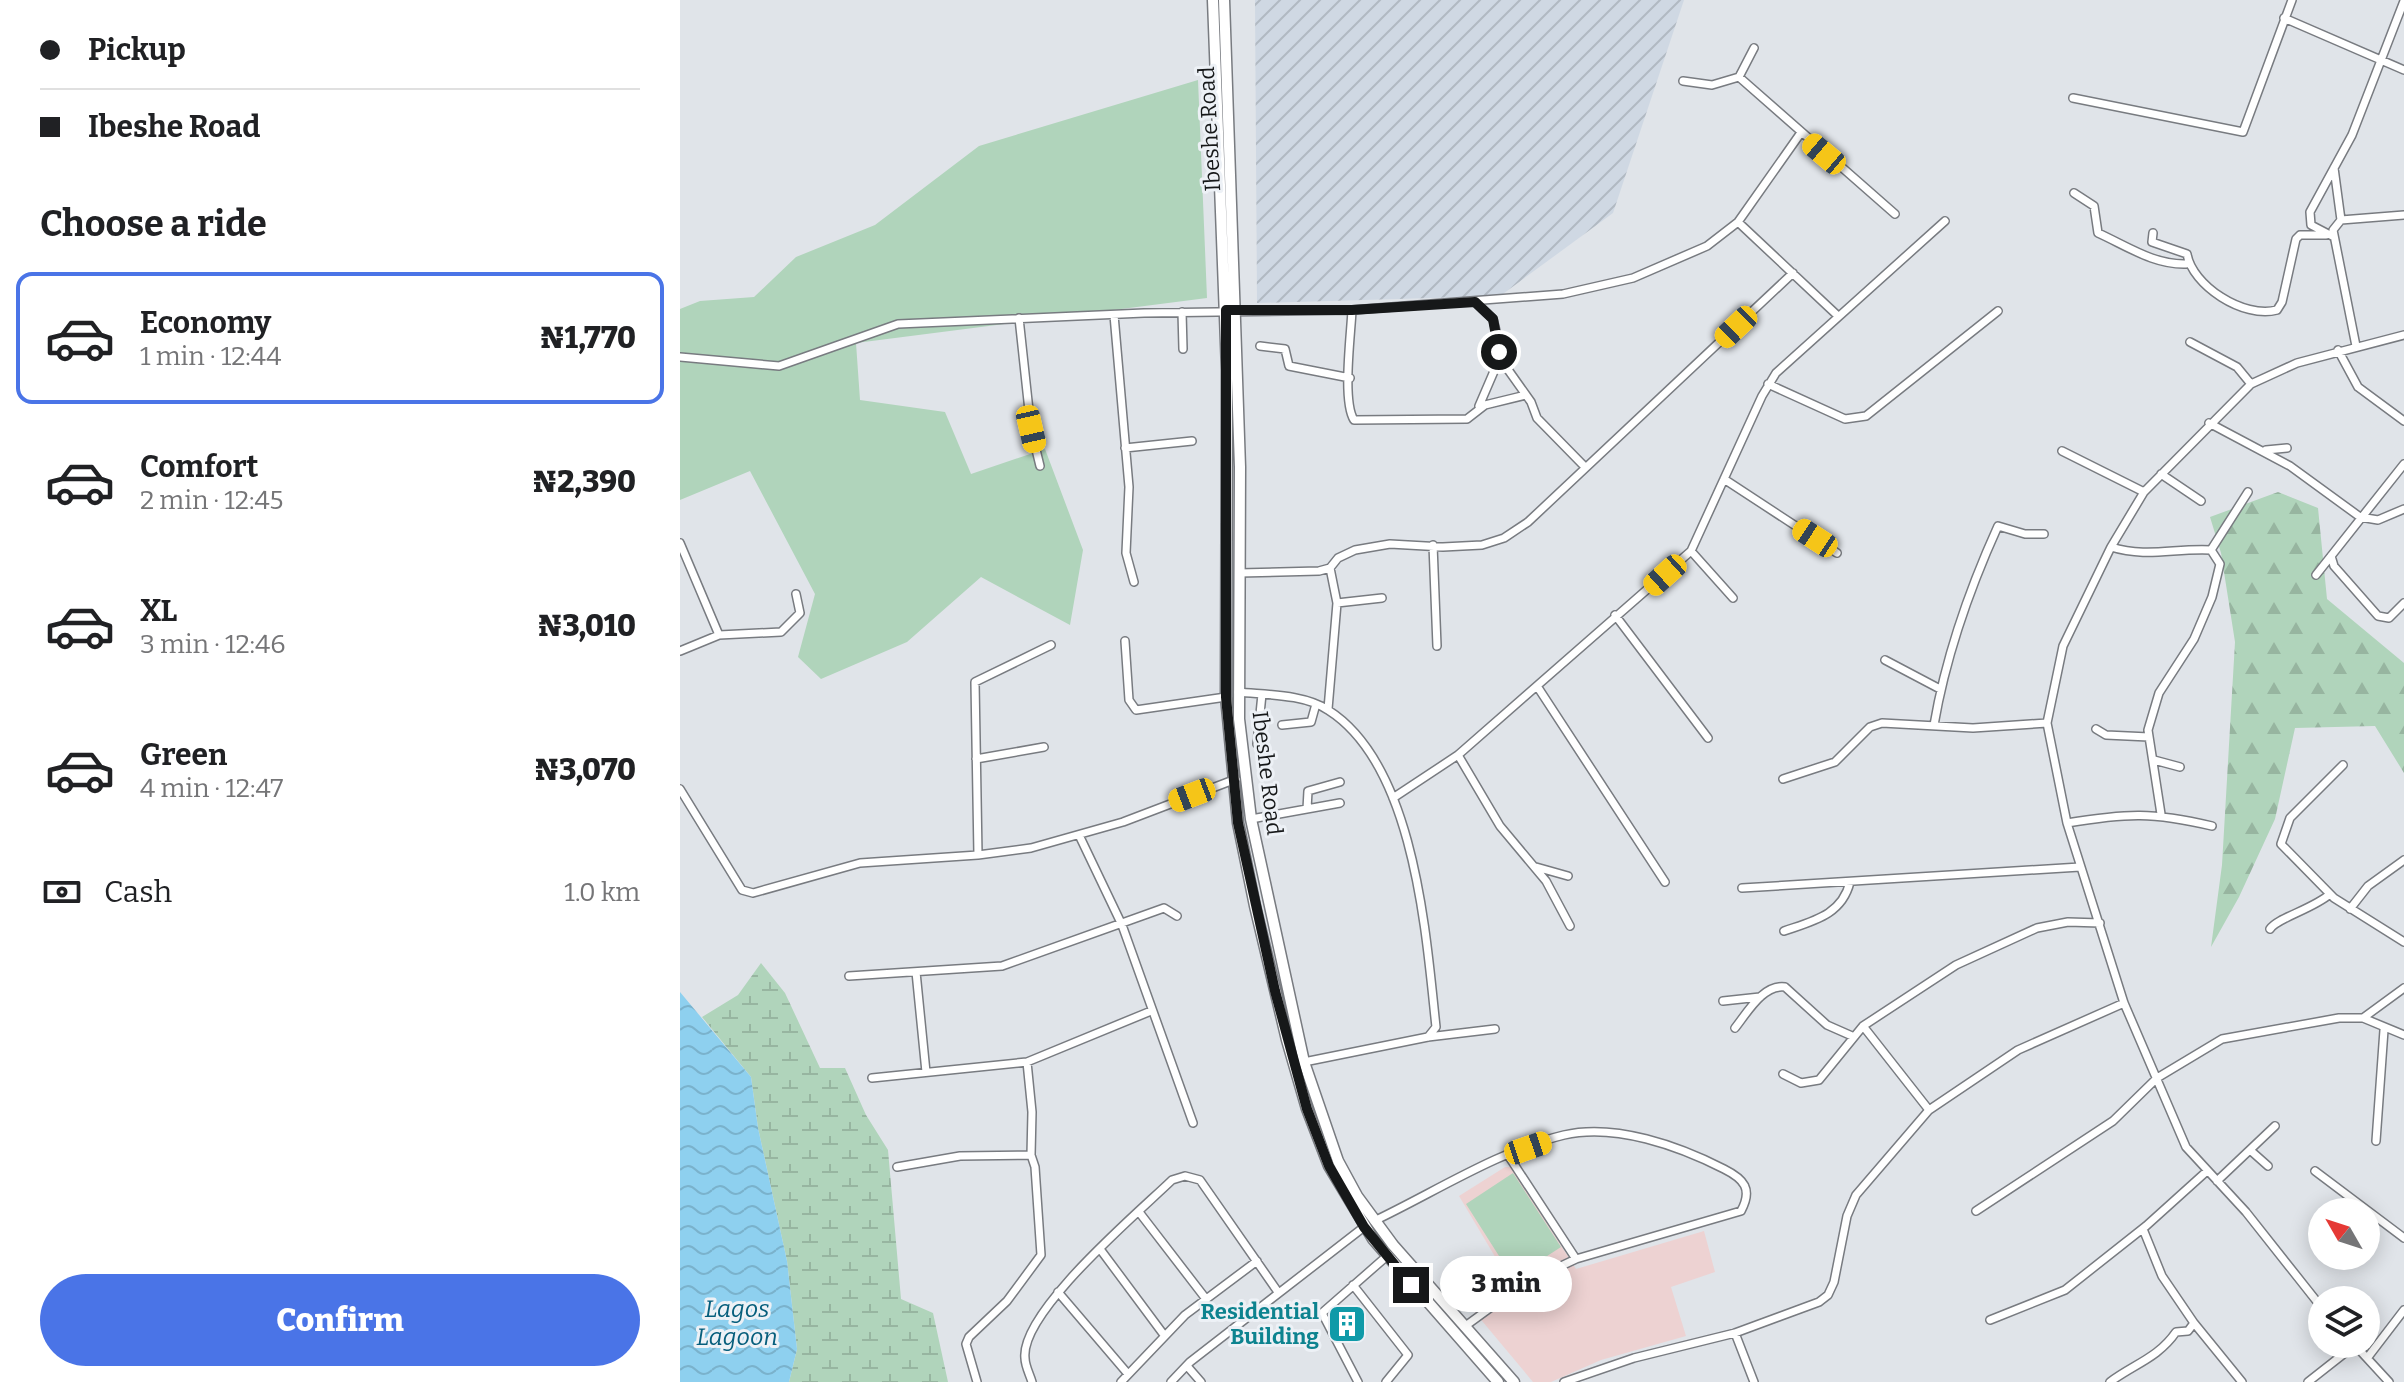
<!DOCTYPE html>
<meta charset="utf-8">
<style>
body{margin:0;font-family:Bitter,serif;background:#f2f2f2;color:#202124;height:100vh;display:flex;flex-direction:column;font-size:30px;white-space:nowrap}
*{box-sizing:border-box;margin:0}
p{font-size:26px;color:#757577}
.icon{flex:none;width:44px;height:44px;fill:none;stroke:currentColor;stroke-width:2;stroke-linecap:round;stroke-linejoin:round}
.map{position:relative;flex:1;overflow:hidden}
.drawer{display:flex;flex-direction:column;background:#fff;width:680px}
.drawer>*{flex:none}
.top-card{display:grid;align-content:center;height:176px;padding:0 40px;background:#fff}
.needle{width:52px;rotate:309deg}
.fabs{position:absolute;left:1628px;top:1198px;display:grid;gap:16px}
.fabs a{display:grid;place-items:center;width:72px;height:72px;border-radius:50%;background:#fff;box-shadow:0 4px 20px #0003;font-size:40px}
.end{position:absolute;width:36px;height:36px;margin:-18px;border:10px solid #161819;background:#fff;box-shadow:0 0 0 4px #fff}
.from{border-radius:50%}
.bubble{position:absolute;height:56px;border-radius:28px;background:#fff;box-shadow:0 4px 20px #0003;font-size:26px;font-weight:800;line-height:56px;text-align:center}
.car{position:absolute;width:24px;height:48px;margin:-24px -12px;border-radius:10px;box-shadow:0 0 6px 2px #0007;background:linear-gradient(#f5c518 24%,#345 0 40%,#f5c518 0 76%,#345 0 86%,#f5c518 0)}
.top-card b{display:flex;align-items:center;gap:28px;height:76px;font-size:30px}
.top-card b+b{border-top:2px solid #e0e0e0}
.top-card i{width:20px;height:20px;background:#202124}
ul{padding:0;list-style:none}
li{display:flex;align-items:center;gap:24px;height:132px;margin:0 16px 12px;padding:0 24px;border:4px solid transparent;border-radius:16px}
li div{flex:1}
li b{display:block;font-size:30px}
li em{font-style:normal;font-weight:800}
li.on{border-color:#4a74e7}
li>.icon{width:72px;height:72px;stroke-width:1.5}
h2{padding:0 40px;font-size:36px;line-height:96px}
.pay{display:flex;align-items:center;gap:20px;height:88px;padding:0 40px;font-size:30px}
.pay p{margin-inline-start:auto}
.button{display:flex;gap:16px;margin-top:auto;padding:16px 40px}
.button a{flex:1;height:92px;border-radius:48px;background:#4a74e7;color:#fff;font-size:32px;font-weight:800;line-height:92px;text-align:center}
main{display:flex;flex:1;min-height:0}
.map>svg:first-child{display:block}
.industrial{fill:url(#industrial-furrows)}
.education{fill:#edd2d2}
.grass{fill:#b0d4bb}
.forest{fill:url(#forest-firs)}
.wetland{fill:url(#wetland-marsh)}
.water{fill:url(#water-waves)}
.lines{fill:none;stroke-linecap:round;stroke-linejoin:round}
.minor-casing{stroke:#787b80;stroke-width:10}
.secondary-casing{stroke:#787b80;stroke-width:13}
.minor{stroke:#fff;stroke-width:7}
.secondary{stroke:#fff;stroke-width:10}
.route{stroke:#161819;stroke-width:10}
.labels{text-anchor:middle;stroke-width:6;stroke-linejoin:round;paint-order:stroke}
.street-label{font-size:22px;fill:#161819;stroke:#edf1f6}
.culture-label{font-size:22px;font-weight:bold;fill:#0d838f;stroke:#edf1f6;text-anchor:end}
.water-label{font-size:24px;font-style:italic;fill:#065e7c;stroke:#edf1f6}
</style>
<main>
<section class="drawer">
<div class="top-card">
<b><i class="from"></i>Pickup</b>
<b><i></i>Ibeshe Road</b>
</div>
<h2>Choose a ride</h2>
<ul>
<li class="on"><svg class="icon" aria-label="car" viewBox="0 0 24 24"><path d="M5 17H2v-5l4-1 3-4h7l3 4 3 1v5h-3M9 17h6M6 11h13"/><circle cx="7" cy="17" r="2"/><circle cx="17" cy="17" r="2"/></svg><div><b>Economy</b><p>1 min · 12:44</p></div><em>₦1,770</em></li>
<li><svg class="icon" aria-label="car" viewBox="0 0 24 24"><path d="M5 17H2v-5l4-1 3-4h7l3 4 3 1v5h-3M9 17h6M6 11h13"/><circle cx="7" cy="17" r="2"/><circle cx="17" cy="17" r="2"/></svg><div><b>Comfort</b><p>2 min · 12:45</p></div><em>₦2,390</em></li>
<li><svg class="icon" aria-label="car" viewBox="0 0 24 24"><path d="M5 17H2v-5l4-1 3-4h7l3 4 3 1v5h-3M9 17h6M6 11h13"/><circle cx="7" cy="17" r="2"/><circle cx="17" cy="17" r="2"/></svg><div><b>XL</b><p>3 min · 12:46</p></div><em>₦3,010</em></li>
<li><svg class="icon" aria-label="car" viewBox="0 0 24 24"><path d="M5 17H2v-5l4-1 3-4h7l3 4 3 1v5h-3M9 17h6M6 11h13"/><circle cx="7" cy="17" r="2"/><circle cx="17" cy="17" r="2"/></svg><div><b>Green</b><p>4 min · 12:47</p></div><em>₦3,070</em></li>
</ul>
<div class="pay"><svg class="icon" aria-label="cash" viewBox="0 0 24 24"><path d="M3 7h18v10H3z"/><circle cx="12" cy="12" r="2"/></svg>Cash<p>1.0 km</p></div>
<div class="button"><a>Confirm</a></div>
</section>
<div class="map">
<svg width="1724" height="1382" viewBox="0 0 1724 1382">
<defs>
<pattern id="industrial-furrows" width="10" height="10" patternUnits="userSpaceOnUse" patternTransform="scale(2)"><rect width="10" height="10" fill="#cfd8e3"/><path d="M-1 1l2-2M0 10L10 0M9 11l2-2" fill="none" stroke="#b1b9c2"/></pattern>
<pattern id="forest-firs" width="22" height="20" patternUnits="userSpaceOnUse" patternTransform="scale(2)"><rect width="22" height="20" fill="#b0d4bb"/><path d="M5 1l3.5 6h-7zM16 11l3.5 6h-7z" fill="#97b5a0"/></pattern>
<pattern id="wetland-marsh" width="20" height="14" patternUnits="userSpaceOnUse" patternTransform="scale(2)"><rect width="20" height="14" fill="#b0d4bb"/><path d="M1 5h8M5 5V1M11 12h8M15 12V8" fill="none" stroke="#97b5a0"/></pattern>
<pattern id="water-waves" width="16" height="10" patternUnits="userSpaceOnUse" patternTransform="scale(2)"><rect width="16" height="10" fill="#8ed0ef"/><path d="M0 5q4-4 8 0t8 0" fill="none" stroke="#7ab2cc"/></pattern>
</defs>
<rect width="100%" height="100%" fill="#e0e4e9"/>
<path class="industrial" d="M575 0H1004L933 213 820 296 577 303Z"/>
<path class="education" d="M825 1167H831L896 1269 1024 1231 1035 1272 991 1287 1006 1336 921 1360 871 1382H853L777 1291 817 1260 779 1196Z"/>
<path class="grass" d="M518 80 527 298 176 343 180 400 265 412 291 474 365 449 403 550 390 625 301 577 227 642 141 679 118 657 135 594 70 471 0 500V309L20 301 74 297 116 257 195 225 299 146Z
M833 1173 881 1247 833 1278 786 1204Z
M819 1263 833 1282 800 1306 787 1287Z"/>
<path class="forest" d="M1598 492 1638 508 1647 599 1724 663V773L1695 726 1615 728 1595 819 1559 897 1531 947 1542 865 1555 642 1541 553 1530 517Z"/>
<path class="wetland" d="M81 963 105 993 140 1068H165L186 1115 208 1150 221 1299 253 1313 268 1382H109L117 1349 107 1261 78 1128 71 1077 22 1017 58 995Z"/>
<path class="water" d="M0 992 71 1077 78 1128 107 1261 117 1349 109 1382H0Z"/>
<g class="lines">
<g class="minor-casing">
<path id="minor" d="M1604 18 1724 70
M1059 77 1215 214
M1003 81 1032 85 1059 77 1074 48
M1393 98 1563 132 1612 0
M1654 168 1661 220
M1394 193 1414 206 1418 233C1447 246 1474 265 1506 264
M1058 222 1158 316
M1473 233 1472 242 1507 254C1512 285 1563 319 1597 310L1602 302 1616 239 1620 235H1646
M1654 237 1631 225 1630 212 1672 135 1724 1
M795 302 813 319 824 364 851 402 857 418 905 467
M672 310C671 334 662 401 674 420L787 419 805 405 846 395
M502 312 503 349
M434 315 449 487 446 553 454 582
M339 318 351 429 360 466
M1510 342 1557 367 1571 384
M580 346 605 349 609 366 670 378
M1676 346 1653 230 1661 220 1724 215
M1658 350 1678 387 1724 421
M0 357 99 366 218 324 464 313 672 310 883 294 953 278 1027 246 1058 222 1120 134
M1088 384 1165 419 1186 416 1318 311
M799 406 821 355
M1529 423 1610 466 1680 517 1698 520 1724 509
M445 448 512 441
M1586 450 1607 448
M1382 451 1464 492
M1481 474 1521 501
M1044 479 1157 553
M0 543 39 635
M753 545 757 646
M1431 547C1467 558 1494 548 1531 550L1540 564 1532 597 1514 639 1479 693 1468 730 1481 814
M1531 550 1568 492
M1011 551 1053 598
M1651 556 1654 566 1698 616 1709 618 1724 603
M559 573 639 571 650 568 658 558 675 550 710 544 763 547 802 545 824 538 848 522 1113 273
M1636 575 1724 464
M657 603 702 598
M935 615 1028 738
M445 641 449 700 456 710 546 697
M0 651 39 635 101 632 120 613 116 594
M1205 660 1260 689
M857 686 985 882
M558 692C586 695 624 694 648 710 735 765 746 935 756 1027L748 1037
M648 709 657 603 650 568
M602 725 631 722 636 704
M1254 725C1266 655 1289 590 1318 526L1345 534H1364
M1416 729 1426 735 1469 737
M577 744 582 694
M778 755 820 826 866 881 890 926
M296 759 364 747
M1474 760 1500 767
M1663 765 1610 818 1601 844 1654 898 1724 942
M1103 779 1155 762 1190 727 1202 723 1293 728 1367 723
M0 789 62 890 73 893 180 863 298 855 351 848 443 822 556 779
M713 798 778 755 1011 551 1082 396 1096 373 1265 221
M627 809 628 791 660 782
M571 819 660 803
M1387 823C1448 813 1472 812 1532 826
M399 835 442 925 513 1123
M298 855 295 682 371 645
M856 867 888 876
M1062 888 1400 867
M1670 909 1688 886 1724 860
M1590 929C1597 918 1633 909 1650 894
M1104 931C1133 921 1162 915 1170 882
M236 972 246 1072
M169 976 322 966 484 908 497 916
M1043 1001 1080 997
M1683 1018 1724 988
M1183 1026 1249 1110
M1055 1028C1067 1013 1083 984 1105 987L1147 1025 1172 1036
M624 1062 748 1037 815 1029
M1103 1074 1121 1083 1139 1080 1183 1026 1276 965 1357 928 1388 922 1420 923
M192 1078 347 1062 471 1011
M1696 1141 1704 1030
M1570 1150 1588 1166
M828 1155 896 1259
M217 1167 280 1156 351 1155
M1635 1171 1724 1238
M1537 1181 1595 1126
M1296 1211 1433 1121 1477 1078 1542 1039 1659 1018H1683L1724 1035
M459 1212 526 1299
M694 1221C755 1192 818 1151 884 1135 935 1123 999 1146 1044 1169 1064 1179 1073 1189 1061 1211L896 1259 843 1284 784 1327
M1463 1229 1482 1276 1514 1323
M420 1249 484 1335
M673 1285 728 1355 706 1382
M378 1292 448 1374
M1642 1308 1566 1212 1506 1147 1444 1003 1387 823 1367 723 1383 646 1431 547 1464 492 1571 384 1617 363 1724 335
M1310 1320 1385 1290 1466 1226 1527 1171
M1055 1333 1074 1382
M1674 1344 1709 1382
M1688 1357 1724 1310
M507 1366 521 1382
M297 1382 286 1344 289 1337 327 1301 361 1255 355 1167 351 1155 352 1112 347 1062
M352 1382C350 1375 345 1366 345 1358 340 1312 459 1212 492 1180L505 1176 520 1180 598 1292
M441 1382 505 1315 577 1261
M491 1382 510 1362 684 1227
M678 1382 642 1313 707 1256
M884 1382 954 1358 1055 1333 1139 1302 1148 1295 1154 1282 1167 1216 1176 1195 1249 1110 1338 1050 1444 1003
M1430 1382C1454 1364 1478 1358 1496 1332L1508 1331 1514 1323 1562 1382
M1628 1382 1675 1345"/>
</g>
<g class="secondary-casing">
<path id="secondary" d="M533 0 547 370 546 697 558 823 575 906 607 1040 627 1109 649 1166 693 1239 818 1382
M544 0 560 467 559 719 571 819 624 1062 658 1161 677 1196 713 1245 834 1382"/>
</g>
<use href="#minor" class="minor"/>
<use href="#secondary" class="secondary"/>
</g>
<g class="lines">
<path class="route" d="M731 1285 684 1227 649 1166 627 1109 595 991 558 823 546 697V310H672L795 302 813 319 819 352"/>
</g>
<defs>
<g id="building-square" transform="scale(2)"><rect x="-9" y="-9" width="18" height="18" rx="4" fill="#0f9aa8" stroke="#edf1f6"/><path d="M-4-6H4V6H1V3H-1V6H-4ZM-2.5-4.3h1.7v1.8h-1.7ZM.8-4.3h1.7v1.8H.8ZM-2.5-1h1.7V.8h-1.7ZM.8-1h1.7V.8H.8Z" fill="#fff"/></g>
</defs>
<g fill-rule="evenodd">
<use href="#building-square" x="667" y="1324"/>
</g>
<g class="labels">
<g class="street-label">
<text transform="translate(529 129) rotate(-93)" y="8">Ibeshe Road</text>
<text transform="translate(588 773) rotate(83)" y="8">Ibeshe Road</text>
</g>
<g class="culture-label">
<text x="639" y="1319">Residential<tspan x="639" dy="25">Building</tspan></text>
</g>
<g class="water-label">
<text x="57" y="1317">Lagos<tspan x="57" dy="28">Lagoon</tspan></text>
</g>
</g>
</svg>
<div class="fabs">
<a><svg class="needle" viewBox="-14 -14 28 28"><path d="M0-13l5 13h-10z" fill="#e53935"/><path d="M0 13l5-13h-10z" fill="#757577"/></svg></a>
<a><svg class="icon" aria-label="layers" viewBox="0 0 24 24"><path d="M12 4l9 5-9 5-9-5zM3 14l9 5 9-5"/></svg></a>
</div>
<i class="end from" style="left:819px;top:352px"></i>
<i class="end" style="left:731px;top:1285px"></i>
<div class="bubble" style="left:760px;top:1256px;width:132px">3 min</div>
<i class="car" style="left:1144px;top:154px;rotate:310deg"></i>
<i class="car" style="left:1056px;top:327px;rotate:226deg"></i>
<i class="car" style="left:351px;top:429px;rotate:167deg"></i>
<i class="car" style="left:1135px;top:538px;rotate:303deg"></i>
<i class="car" style="left:985px;top:575px;rotate:228deg"></i>
<i class="car" style="left:512px;top:795px;rotate:249deg"></i>
<i class="car" style="left:848px;top:1148px;rotate:71deg"></i>
</div>
</main>
